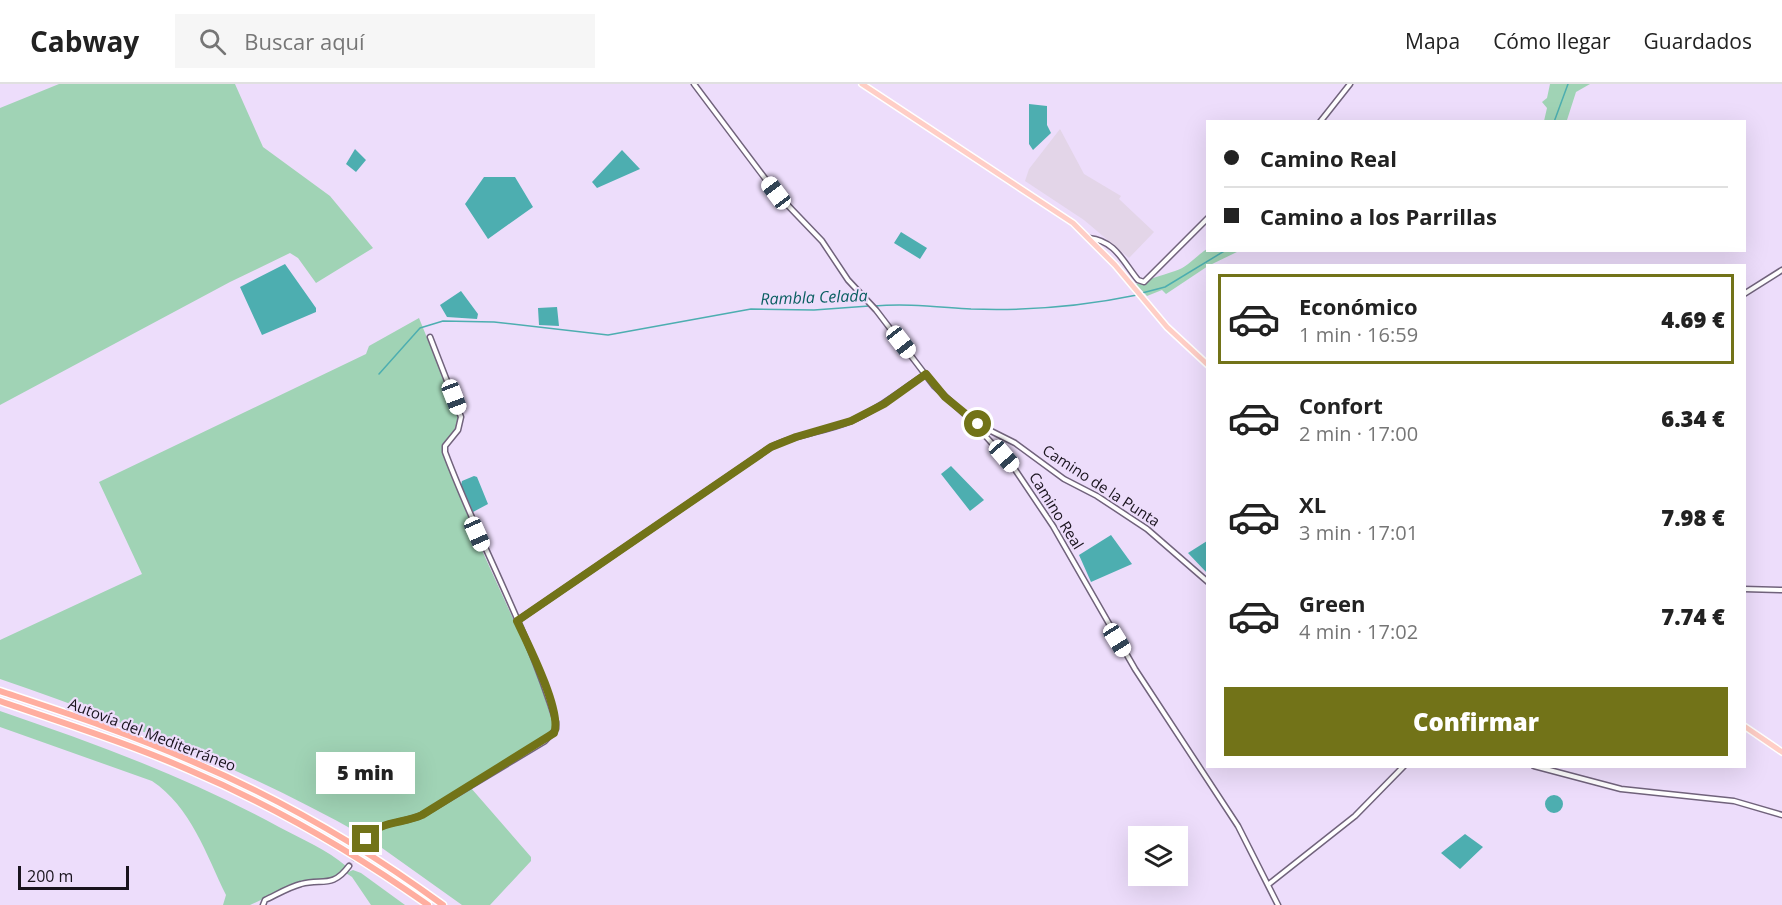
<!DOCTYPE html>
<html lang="es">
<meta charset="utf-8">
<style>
body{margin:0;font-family:"Open Sans",sans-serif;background:#f6f6f6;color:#222;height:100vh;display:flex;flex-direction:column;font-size:22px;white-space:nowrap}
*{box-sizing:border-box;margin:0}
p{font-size:20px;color:#767676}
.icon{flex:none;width:33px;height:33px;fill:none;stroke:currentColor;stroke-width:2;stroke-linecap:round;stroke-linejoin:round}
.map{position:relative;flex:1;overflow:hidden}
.details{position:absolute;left:1206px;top:180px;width:540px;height:504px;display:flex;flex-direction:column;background:#fff;border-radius:0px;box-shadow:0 6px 24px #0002}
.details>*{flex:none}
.top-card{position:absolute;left:1206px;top:36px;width:540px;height:132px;border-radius:0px;box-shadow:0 6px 24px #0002;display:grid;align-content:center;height:132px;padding:0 18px;background:#fff}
.buttons{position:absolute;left:1128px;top:742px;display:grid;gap:12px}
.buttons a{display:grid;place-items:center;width:60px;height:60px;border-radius:0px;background:#fff;box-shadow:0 6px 24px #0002;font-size:30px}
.scale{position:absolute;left:18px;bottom:15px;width:111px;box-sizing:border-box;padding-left:6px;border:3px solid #19131d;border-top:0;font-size:16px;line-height:21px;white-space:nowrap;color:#19131d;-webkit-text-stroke:4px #edddfb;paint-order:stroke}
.end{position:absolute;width:27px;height:27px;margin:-14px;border:8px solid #727318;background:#fff;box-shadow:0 0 0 3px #fff}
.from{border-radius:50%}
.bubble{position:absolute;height:42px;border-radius:0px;background:#fff;box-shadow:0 6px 24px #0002;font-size:20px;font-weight:800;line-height:42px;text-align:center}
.car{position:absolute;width:18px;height:36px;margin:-18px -9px;border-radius:8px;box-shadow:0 0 4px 2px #0007;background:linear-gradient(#fff 24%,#345 0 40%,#fff 0 76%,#345 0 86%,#fff 0)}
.top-card b{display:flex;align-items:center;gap:21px;height:57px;font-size:22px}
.top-card b+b{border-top:2px solid #e0e0e0}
.top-card i{width:15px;height:15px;background:#222}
ul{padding:10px 0 0;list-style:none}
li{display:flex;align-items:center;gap:18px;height:90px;margin:0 12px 9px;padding:0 6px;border:3px solid transparent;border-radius:0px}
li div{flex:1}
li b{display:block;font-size:22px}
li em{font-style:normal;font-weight:800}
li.active{border-color:#727318}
li>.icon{width:54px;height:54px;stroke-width:1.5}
.primary-button{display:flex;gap:12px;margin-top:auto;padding:12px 18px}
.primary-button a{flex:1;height:69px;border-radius:0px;background:#727318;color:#fff;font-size:24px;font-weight:800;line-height:69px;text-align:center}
header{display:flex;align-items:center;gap:36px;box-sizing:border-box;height:84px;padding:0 30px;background:#fff;border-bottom:2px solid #e0e0e0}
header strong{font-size:28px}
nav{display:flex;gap:33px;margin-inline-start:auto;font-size:21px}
.search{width:420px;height:54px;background:#f6f6f6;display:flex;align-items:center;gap:15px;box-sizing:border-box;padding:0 21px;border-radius:0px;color:#767676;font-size:22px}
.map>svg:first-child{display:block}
.industrial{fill:#e3d5e8}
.green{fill:#a0d3b5}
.water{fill:#4daeb0}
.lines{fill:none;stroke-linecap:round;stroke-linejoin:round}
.stream{stroke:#4daeb0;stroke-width:1.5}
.minor-tunnel{stroke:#cdbfda;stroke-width:4;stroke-dasharray:4 2;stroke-linecap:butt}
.minor-casing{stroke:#71637c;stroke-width:7}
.major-casing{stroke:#fff;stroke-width:8}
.highway-casing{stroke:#fff;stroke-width:9}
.minor{stroke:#fff;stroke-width:4}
.major{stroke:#ffcec6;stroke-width:5}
.highway{stroke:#ffaea0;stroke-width:6}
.route{stroke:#727318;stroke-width:8}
.labels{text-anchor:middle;stroke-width:4.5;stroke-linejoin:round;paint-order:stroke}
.street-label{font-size:15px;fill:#19131d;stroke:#edddfb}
.water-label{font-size:16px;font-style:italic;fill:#0a5e61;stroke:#edddfb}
</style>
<header>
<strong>Cabway</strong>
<div class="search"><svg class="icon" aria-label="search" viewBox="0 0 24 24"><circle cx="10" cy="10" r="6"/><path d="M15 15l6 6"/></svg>Buscar aquí</div>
<nav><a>Mapa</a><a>Cómo llegar</a><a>Guardados</a></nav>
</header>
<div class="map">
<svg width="1782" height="821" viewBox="0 0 1782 821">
<rect width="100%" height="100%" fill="#edddfb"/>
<path class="industrial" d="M1060 45 1084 90 1121 112 1119 115 1154 148 1129 174 1084 136 1025 97 1029 85Z"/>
<path class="green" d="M59 0H235L263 63 330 112 373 164 316 199 298 174 290 169 230 198 0 321V24Z
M1550 0H1590L1576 8 1567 36 1544 37 1547 24 1542 18 1547 14Z
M1207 165 1239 167 1208 182 1166 210 1162 206 1147 212 1136 200C1149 195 1160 192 1175 187 1187 184 1197 171 1207 165Z
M419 234 459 333 457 345 442 362 443 370 480 462 536 585 553 640 552 647 546 652 412 733 381 739 364 752C248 686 127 639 0 595V556L142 490 99 398 366 270 369 262Z
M0 627C96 660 190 694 279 743 302 755 327 766 346 782L332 796 297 799 250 821H223L226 811C206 770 191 723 152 697L0 643Z
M471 704 531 773V777L490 821H462L368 754 387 741 414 736Z
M353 786 361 789 405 821H371L352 793 346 789Z"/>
<path class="water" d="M1029 20 1047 22V41L1051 49 1033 66 1029 60Z
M355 65 366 76 356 88 346 80Z
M622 66 640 85 597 104 592 98Z
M484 93H515L533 123 488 155 465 120Z
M901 148 927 164 920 175 894 159Z
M285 180 316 224V228L262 251 240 203Z
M461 207 478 230 477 235 447 233 440 221Z
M557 223 559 242 539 241 538 224Z
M951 382 984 416 970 427 941 390Z
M474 392 477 393 488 420 473 428 461 401 462 397Z
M1111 451 1132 480 1091 498 1079 471Z
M1207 457 1208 489H1207L1188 469Z
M1545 720a9 9 0 1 1 18 0a9 9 0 1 1-18 0Z
M1465 750 1483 763 1460 785 1441 769Z"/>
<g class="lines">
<path class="stream" d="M1554 38 1568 0
M1142 209 1165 203 1226 166
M874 222C907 219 938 223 971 225 1026 227 1084 222 1137 211
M379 290 420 244 443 237 494 238 608 251 751 225 814 226 869 222"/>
<path class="minor-tunnel" d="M349 782 366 755"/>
<g class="minor-casing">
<path id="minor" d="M694 0 776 109 822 157 848 196 876 226 934 302 972 337 1014 384 1053 442 1135 585 1238 742 1278 821
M1320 38 1350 0
M1089 154C1116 157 1123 178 1138 196L1144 198 1208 134
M1744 210 1782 186
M975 339 1015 359 1064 395 1097 412 1147 445 1208 498
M1744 505 1782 506
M517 537 771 363C796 350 825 348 851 337 879 325 901 306 926 290
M1534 682 1621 705 1734 717 1782 731
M366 755C379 736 403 740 422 731L545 657 556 645V638C528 545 479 459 445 368V362L458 346 461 333 430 253
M1269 800 1355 732 1404 682
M263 821 265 816C276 811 289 803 301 800 322 794 332 805 349 782"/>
</g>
<g class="major-casing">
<path id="major" d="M862 0 1073 139 1115 181 1167 243 1208 281
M1744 642 1782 668"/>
</g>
<g class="highway-casing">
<path id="highway" d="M0 607C63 628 128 649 189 676 279 714 364 763 443 821
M0 617C63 639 128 659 189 686 274 722 353 768 428 821"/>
</g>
<use href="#minor" class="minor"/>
<use href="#major" class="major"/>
<use href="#highway" class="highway"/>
</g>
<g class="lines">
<path class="route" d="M366 755C379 736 403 740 422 731L554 649C563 629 527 558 517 537L771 363 796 353 851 337 884 320 926 290 945 313 978 340"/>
</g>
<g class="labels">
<g class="street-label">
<text transform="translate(1101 402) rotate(33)" y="5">Camino de la Punta</text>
<text transform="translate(1056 427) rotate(58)" y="5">Camino Real</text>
<text transform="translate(152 651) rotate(21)" y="5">Autovía del Mediterráneo</text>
</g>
<g class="water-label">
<text transform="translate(814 213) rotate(-2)" y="6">Rambla Celada</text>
</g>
</g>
</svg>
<div class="buttons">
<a><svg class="icon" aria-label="layers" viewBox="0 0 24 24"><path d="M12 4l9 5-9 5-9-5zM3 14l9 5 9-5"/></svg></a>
</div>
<div class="scale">200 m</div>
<i class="end from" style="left:978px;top:340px"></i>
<i class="end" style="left:366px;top:755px"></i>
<div class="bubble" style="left:316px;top:668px;width:99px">5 min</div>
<i class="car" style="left:776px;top:109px;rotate:323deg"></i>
<i class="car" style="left:901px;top:258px;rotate:142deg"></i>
<i class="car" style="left:454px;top:313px;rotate:159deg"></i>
<i class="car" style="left:1004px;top:372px;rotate:139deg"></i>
<i class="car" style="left:477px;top:450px;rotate:156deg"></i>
<i class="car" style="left:1117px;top:556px;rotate:148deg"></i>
<div class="top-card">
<b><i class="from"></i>Camino Real</b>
<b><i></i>Camino a los Parrillas</b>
</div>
<section class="details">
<ul>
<li class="active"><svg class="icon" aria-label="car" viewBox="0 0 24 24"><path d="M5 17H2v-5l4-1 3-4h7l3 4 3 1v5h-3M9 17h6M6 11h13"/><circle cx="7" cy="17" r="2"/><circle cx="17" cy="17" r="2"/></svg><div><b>Económico</b><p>1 min · 16:59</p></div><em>4.69 €</em></li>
<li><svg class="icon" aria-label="car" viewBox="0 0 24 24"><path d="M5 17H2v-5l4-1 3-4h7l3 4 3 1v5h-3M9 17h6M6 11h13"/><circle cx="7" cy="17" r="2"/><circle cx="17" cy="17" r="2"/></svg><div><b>Confort</b><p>2 min · 17:00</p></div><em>6.34 €</em></li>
<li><svg class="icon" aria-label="car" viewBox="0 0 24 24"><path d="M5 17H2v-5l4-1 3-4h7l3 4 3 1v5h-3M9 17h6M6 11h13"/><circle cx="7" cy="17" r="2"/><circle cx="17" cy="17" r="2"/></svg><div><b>XL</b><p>3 min · 17:01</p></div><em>7.98 €</em></li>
<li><svg class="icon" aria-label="car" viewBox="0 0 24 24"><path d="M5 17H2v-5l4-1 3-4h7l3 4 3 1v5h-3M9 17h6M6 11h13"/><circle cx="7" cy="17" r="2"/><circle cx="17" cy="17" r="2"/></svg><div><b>Green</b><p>4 min · 17:02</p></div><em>7.74 €</em></li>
</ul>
<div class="primary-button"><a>Confirmar</a></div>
</section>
</div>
